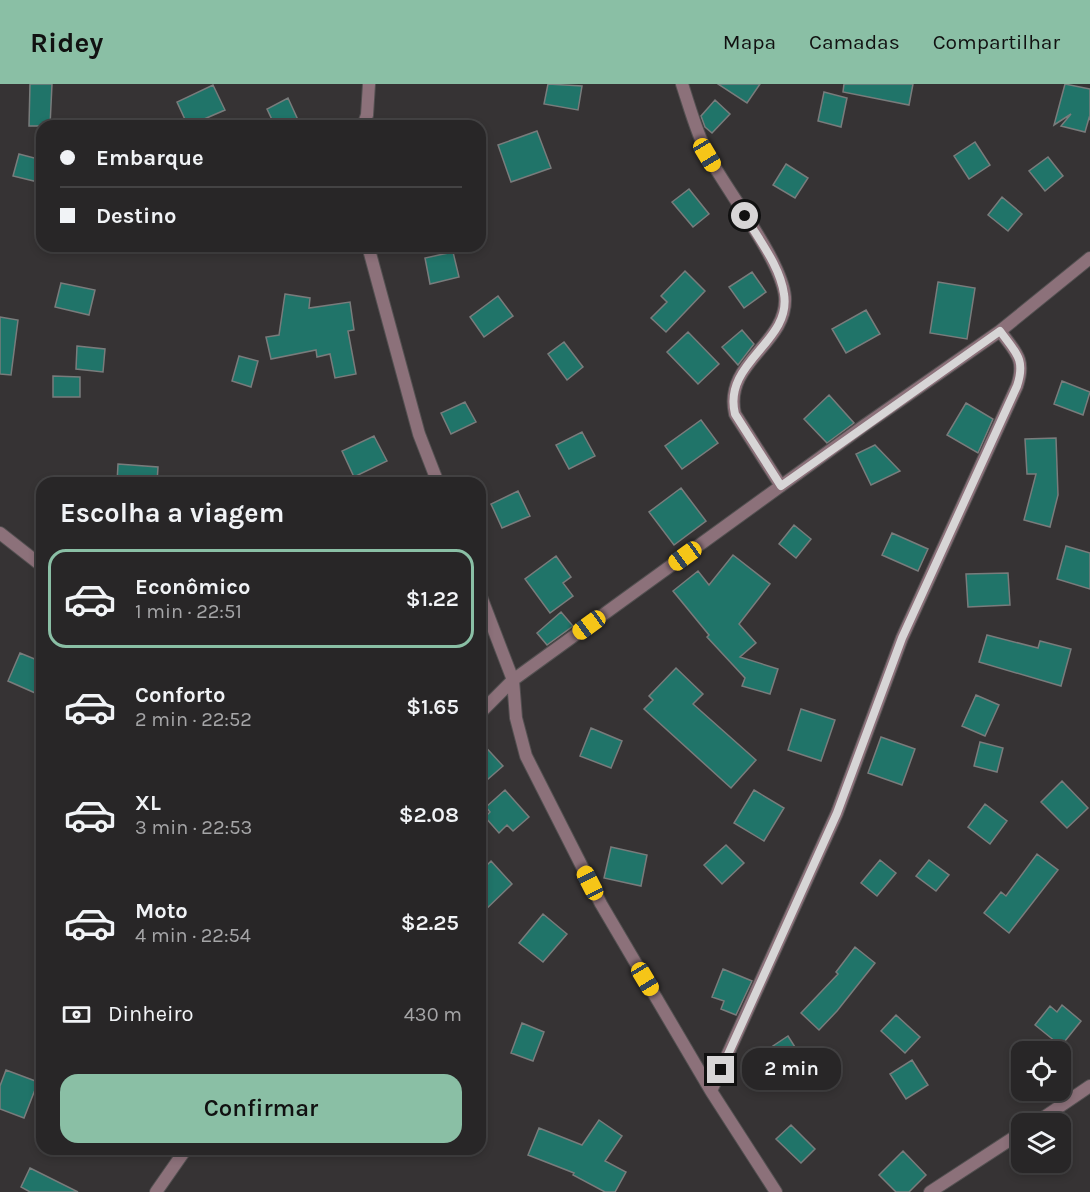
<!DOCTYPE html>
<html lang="pt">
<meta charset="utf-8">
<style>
body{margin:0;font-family:Karla,sans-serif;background:#343233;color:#f1f3f6;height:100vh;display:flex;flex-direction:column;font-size:22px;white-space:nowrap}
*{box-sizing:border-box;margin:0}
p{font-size:20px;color:#a5a5a7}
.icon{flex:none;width:33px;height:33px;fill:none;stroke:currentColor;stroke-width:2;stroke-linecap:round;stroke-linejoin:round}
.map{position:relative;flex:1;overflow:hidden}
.drawer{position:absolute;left:36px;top:393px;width:450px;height:678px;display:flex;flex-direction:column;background:#282627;border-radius:18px;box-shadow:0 3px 9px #0003,0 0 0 2px #444344}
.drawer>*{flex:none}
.hud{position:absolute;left:36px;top:36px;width:450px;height:132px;border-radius:18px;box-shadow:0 3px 9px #0003,0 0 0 2px #444344;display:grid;align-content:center;height:132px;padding:0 24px;background:#282627}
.fabs{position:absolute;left:1011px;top:957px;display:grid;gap:12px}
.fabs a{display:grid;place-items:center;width:60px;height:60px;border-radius:12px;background:#282627;box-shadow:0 3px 9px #0003,0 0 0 2px #444344;font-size:30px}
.end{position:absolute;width:27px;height:27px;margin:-14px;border:8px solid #d7d5d6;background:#111;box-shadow:0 0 0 3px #111}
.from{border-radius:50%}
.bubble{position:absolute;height:42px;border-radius:18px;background:#282627;box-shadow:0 3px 9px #0003,0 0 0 2px #444344;font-size:20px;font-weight:600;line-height:42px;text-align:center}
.car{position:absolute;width:18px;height:36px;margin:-18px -9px;border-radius:8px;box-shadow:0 0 4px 2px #0007;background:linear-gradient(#f5c518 24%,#345 0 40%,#f5c518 0 76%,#345 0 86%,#f5c518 0)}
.hud b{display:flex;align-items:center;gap:21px;height:57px;font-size:22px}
.hud b+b{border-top:2px solid #444344}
.hud i{width:15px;height:15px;background:#f1f3f6}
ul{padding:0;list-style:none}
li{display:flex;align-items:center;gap:18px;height:99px;margin:0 12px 9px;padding:0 12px;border:3px solid transparent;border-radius:18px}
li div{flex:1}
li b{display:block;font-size:22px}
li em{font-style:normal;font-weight:600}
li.active{border-color:#8abfa5}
li>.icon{width:54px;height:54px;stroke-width:1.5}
h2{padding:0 24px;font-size:27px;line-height:72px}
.pay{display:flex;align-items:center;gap:15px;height:66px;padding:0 24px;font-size:22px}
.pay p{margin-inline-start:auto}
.button{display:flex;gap:12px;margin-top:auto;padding:12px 24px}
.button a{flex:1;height:69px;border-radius:18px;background:#8abfa5;color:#111;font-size:24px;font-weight:600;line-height:69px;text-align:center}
header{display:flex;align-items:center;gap:36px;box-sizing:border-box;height:84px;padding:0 30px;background:#8abfa5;color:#111}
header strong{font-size:28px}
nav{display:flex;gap:33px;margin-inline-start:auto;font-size:21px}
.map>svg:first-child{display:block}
.building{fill:#207469;stroke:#797c7c;stroke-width:1.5}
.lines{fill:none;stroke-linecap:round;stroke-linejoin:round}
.minor-casing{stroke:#535051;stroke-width:14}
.minor{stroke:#8c717a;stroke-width:12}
.route{stroke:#d7d5d6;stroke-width:8}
</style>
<header>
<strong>Ridey</strong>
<nav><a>Mapa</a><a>Camadas</a><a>Compartilhar</a></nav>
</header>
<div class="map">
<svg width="1090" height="1108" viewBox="0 0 1090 1108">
<rect width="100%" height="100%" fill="#363334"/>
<path class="building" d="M30 0H52L50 42H29Z
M548 0 582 2 578 26 544 20Z
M718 0H760L747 19Z
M844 0H913L909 21 843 8Z
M1065 0 1090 5V36L1089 34 1085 48 1061 42 1071 30 1054 41Z
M213 1 225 26 188 42 177 18Z
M824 8 847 14 841 43 818 37Z
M288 14 298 36 287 42H275L267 25Z
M715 16 730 30 712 49 705 43 701 32Z
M537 47 551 84 511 98 498 61Z
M975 58 990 81 969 95 954 72Z
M19 70 42 76 38 98 13 92Z
M1048 73 1063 92 1045 107 1029 87Z
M786 80 808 94 795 114 773 101Z
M689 105 709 130 693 143 672 118Z
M1002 113 1022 130 1008 147 988 131Z
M453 168 459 193 430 200 425 174Z
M685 187 705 207 666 248 651 234 667 218 661 212Z
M752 188 766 208 744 224 729 203Z
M938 198 975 204 967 255 930 249Z
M61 199 95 206 89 231 55 223Z
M285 210 310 214 309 224 350 218 354 246 348 247 356 290 335 294 330 270 317 273 316 266 271 275 266 253 279 251Z
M498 212 513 232 484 253 470 233Z
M866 226 880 250 846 269 832 245Z
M0 233 18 236 11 291 0 290Z
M742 246 754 260 738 281 722 263Z
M688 248 719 280 698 300 667 268Z
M564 258 583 283 567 296 548 270Z
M77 262 105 265 103 288 76 285Z
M239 272 258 277 251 303 232 297Z
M53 292 80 293V313H53Z
M1062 297 1090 308 1083 331 1054 320Z
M829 311 854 339 827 359 804 335Z
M465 318 476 338 451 350 441 329Z
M966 319 993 335 978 369 947 351Z
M701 336 718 359 682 385 665 362Z
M582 348 595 372 569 385 556 361Z
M374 352 387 377 354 393 342 367Z
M1056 354 1058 411 1050 443 1024 436 1036 390H1027L1025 355Z
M875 361 900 387 871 401 856 370Z
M118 380 158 383 157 399H117Z
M681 404 706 437 674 461 649 428Z
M518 407 530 432 502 444 491 420Z
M794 441 811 455 796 474 779 460Z
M892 449 928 465 918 487 882 471Z
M1066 462 1090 469V505L1057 495Z
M733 471 770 500 739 540 756 559 740 573 778 585 770 610 742 602 745 594 707 553 709 551 673 507 698 487 709 501Z
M556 472 571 493 563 499 573 512 550 529 525 495Z
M1008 489 1010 521 968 523 966 490Z
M561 528 573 542 547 561 537 549Z
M987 551 1038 564 1040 557 1071 565 1061 602 979 578Z
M20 569 42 578V612L8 597Z
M676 584 703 610 693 620 756 676 731 704 644 625 653 616 649 612Z
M976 611 999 621 985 652 962 642Z
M801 625 835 636 821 677 788 666Z
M591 644 622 657 611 684 580 672Z
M881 653 915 665 902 701 868 689Z
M480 657 503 682 480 702Z
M980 658 1003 664 997 688 974 682Z
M1062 697 1088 724 1067 744 1041 718Z
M505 706 529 733 513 747 507 741 499 749 485 733 490 728 486 723Z
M754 706 784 724 764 757 734 739Z
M985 720 1007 737 990 760 968 743Z
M726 761 744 779 722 800 704 781Z
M611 763 647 771 641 802 604 794Z
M1037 770 1058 786 1009 849 984 829 1001 808 1006 812Z
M880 776 896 789 877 812 861 799Z
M929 776 949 791 936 807 916 792Z
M491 777 512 800 480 831V788Z
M543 830 567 850 543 878 519 859Z
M855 863 875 879 837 927 819 946 801 929 838 890 836 888Z
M723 885 752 897 736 931 721 925 724 917 712 913Z
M1062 921 1081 937 1061 962 1035 941 1050 922 1057 928Z
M896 931 920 953 905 969 881 947Z
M522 939 544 948 533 977 511 969Z
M788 952 800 971 782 982 770 964Z
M912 976 928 1001 906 1015 890 990Z
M6 986 38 998 24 1034 0 1025V1002Z
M599 1036 622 1052 605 1077 626 1088 615 1108H605L573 1091 574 1089 528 1071 539 1044 582 1061Z
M791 1041 815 1065 801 1079 776 1055Z
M903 1067 926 1091 909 1108H896L879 1091Z
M30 1084 78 1108H30L21 1103Z"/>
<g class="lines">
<g class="minor-casing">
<path id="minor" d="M682 0C690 24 697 51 709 73 727 107 782 177 785 213 788 260 723 278 735 330L781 402
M363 42 367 31 369 0
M368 162 419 350 438 399
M0 449 42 482
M480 510 513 596 516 634 526 672 601 820 711 1007 776 1108
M480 629 513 596 865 341 1000 247 1090 174
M711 1007 837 729 902 554 1017 302C1026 275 1016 269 1000 247
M1034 1040 1090 1002
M156 1108 186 1065
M930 1108 1022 1048"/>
</g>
<use href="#minor" class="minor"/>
</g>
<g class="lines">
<path class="route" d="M721 986 837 729 902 554 1017 302C1026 275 1016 269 1000 247L781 402 735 330C722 278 792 258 784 210 780 182 759 156 745 132"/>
</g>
</svg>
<div class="fabs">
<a><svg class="icon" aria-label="locate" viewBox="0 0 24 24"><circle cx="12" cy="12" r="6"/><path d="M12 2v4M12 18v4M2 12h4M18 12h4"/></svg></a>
<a><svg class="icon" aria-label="layers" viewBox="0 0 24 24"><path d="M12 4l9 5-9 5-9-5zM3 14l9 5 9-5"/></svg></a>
</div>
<i class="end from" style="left:745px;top:132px"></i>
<i class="end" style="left:721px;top:986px"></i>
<div class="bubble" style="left:742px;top:964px;width:99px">2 min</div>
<i class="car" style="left:707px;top:71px;rotate:149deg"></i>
<i class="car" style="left:685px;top:472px;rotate:234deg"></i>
<i class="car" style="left:589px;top:541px;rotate:234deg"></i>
<i class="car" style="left:590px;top:799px;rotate:333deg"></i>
<i class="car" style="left:645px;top:895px;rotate:149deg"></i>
<div class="hud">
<b><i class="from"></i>Embarque</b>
<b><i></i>Destino</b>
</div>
<section class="drawer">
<h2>Escolha a viagem</h2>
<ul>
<li class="active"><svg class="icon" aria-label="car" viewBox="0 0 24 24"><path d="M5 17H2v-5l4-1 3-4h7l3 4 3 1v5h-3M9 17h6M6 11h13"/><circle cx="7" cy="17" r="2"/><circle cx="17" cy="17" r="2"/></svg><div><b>Econômico</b><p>1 min · 22:51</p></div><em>$1.22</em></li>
<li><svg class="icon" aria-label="car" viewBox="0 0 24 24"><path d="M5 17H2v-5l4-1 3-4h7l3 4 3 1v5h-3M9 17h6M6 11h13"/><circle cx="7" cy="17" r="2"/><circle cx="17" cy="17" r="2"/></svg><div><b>Conforto</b><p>2 min · 22:52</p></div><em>$1.65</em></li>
<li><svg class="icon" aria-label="car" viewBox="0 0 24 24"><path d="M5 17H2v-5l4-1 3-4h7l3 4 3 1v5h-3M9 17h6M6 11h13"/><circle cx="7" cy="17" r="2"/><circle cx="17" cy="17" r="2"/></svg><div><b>XL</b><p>3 min · 22:53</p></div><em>$2.08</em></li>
<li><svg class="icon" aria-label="car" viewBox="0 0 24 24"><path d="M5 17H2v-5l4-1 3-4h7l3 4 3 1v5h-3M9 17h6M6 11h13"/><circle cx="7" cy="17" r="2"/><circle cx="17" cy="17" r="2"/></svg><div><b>Moto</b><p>4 min · 22:54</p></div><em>$2.25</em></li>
</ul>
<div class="pay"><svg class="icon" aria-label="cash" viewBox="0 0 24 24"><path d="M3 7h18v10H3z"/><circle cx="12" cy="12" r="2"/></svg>Dinheiro<p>430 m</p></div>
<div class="button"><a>Confirmar</a></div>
</section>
</div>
